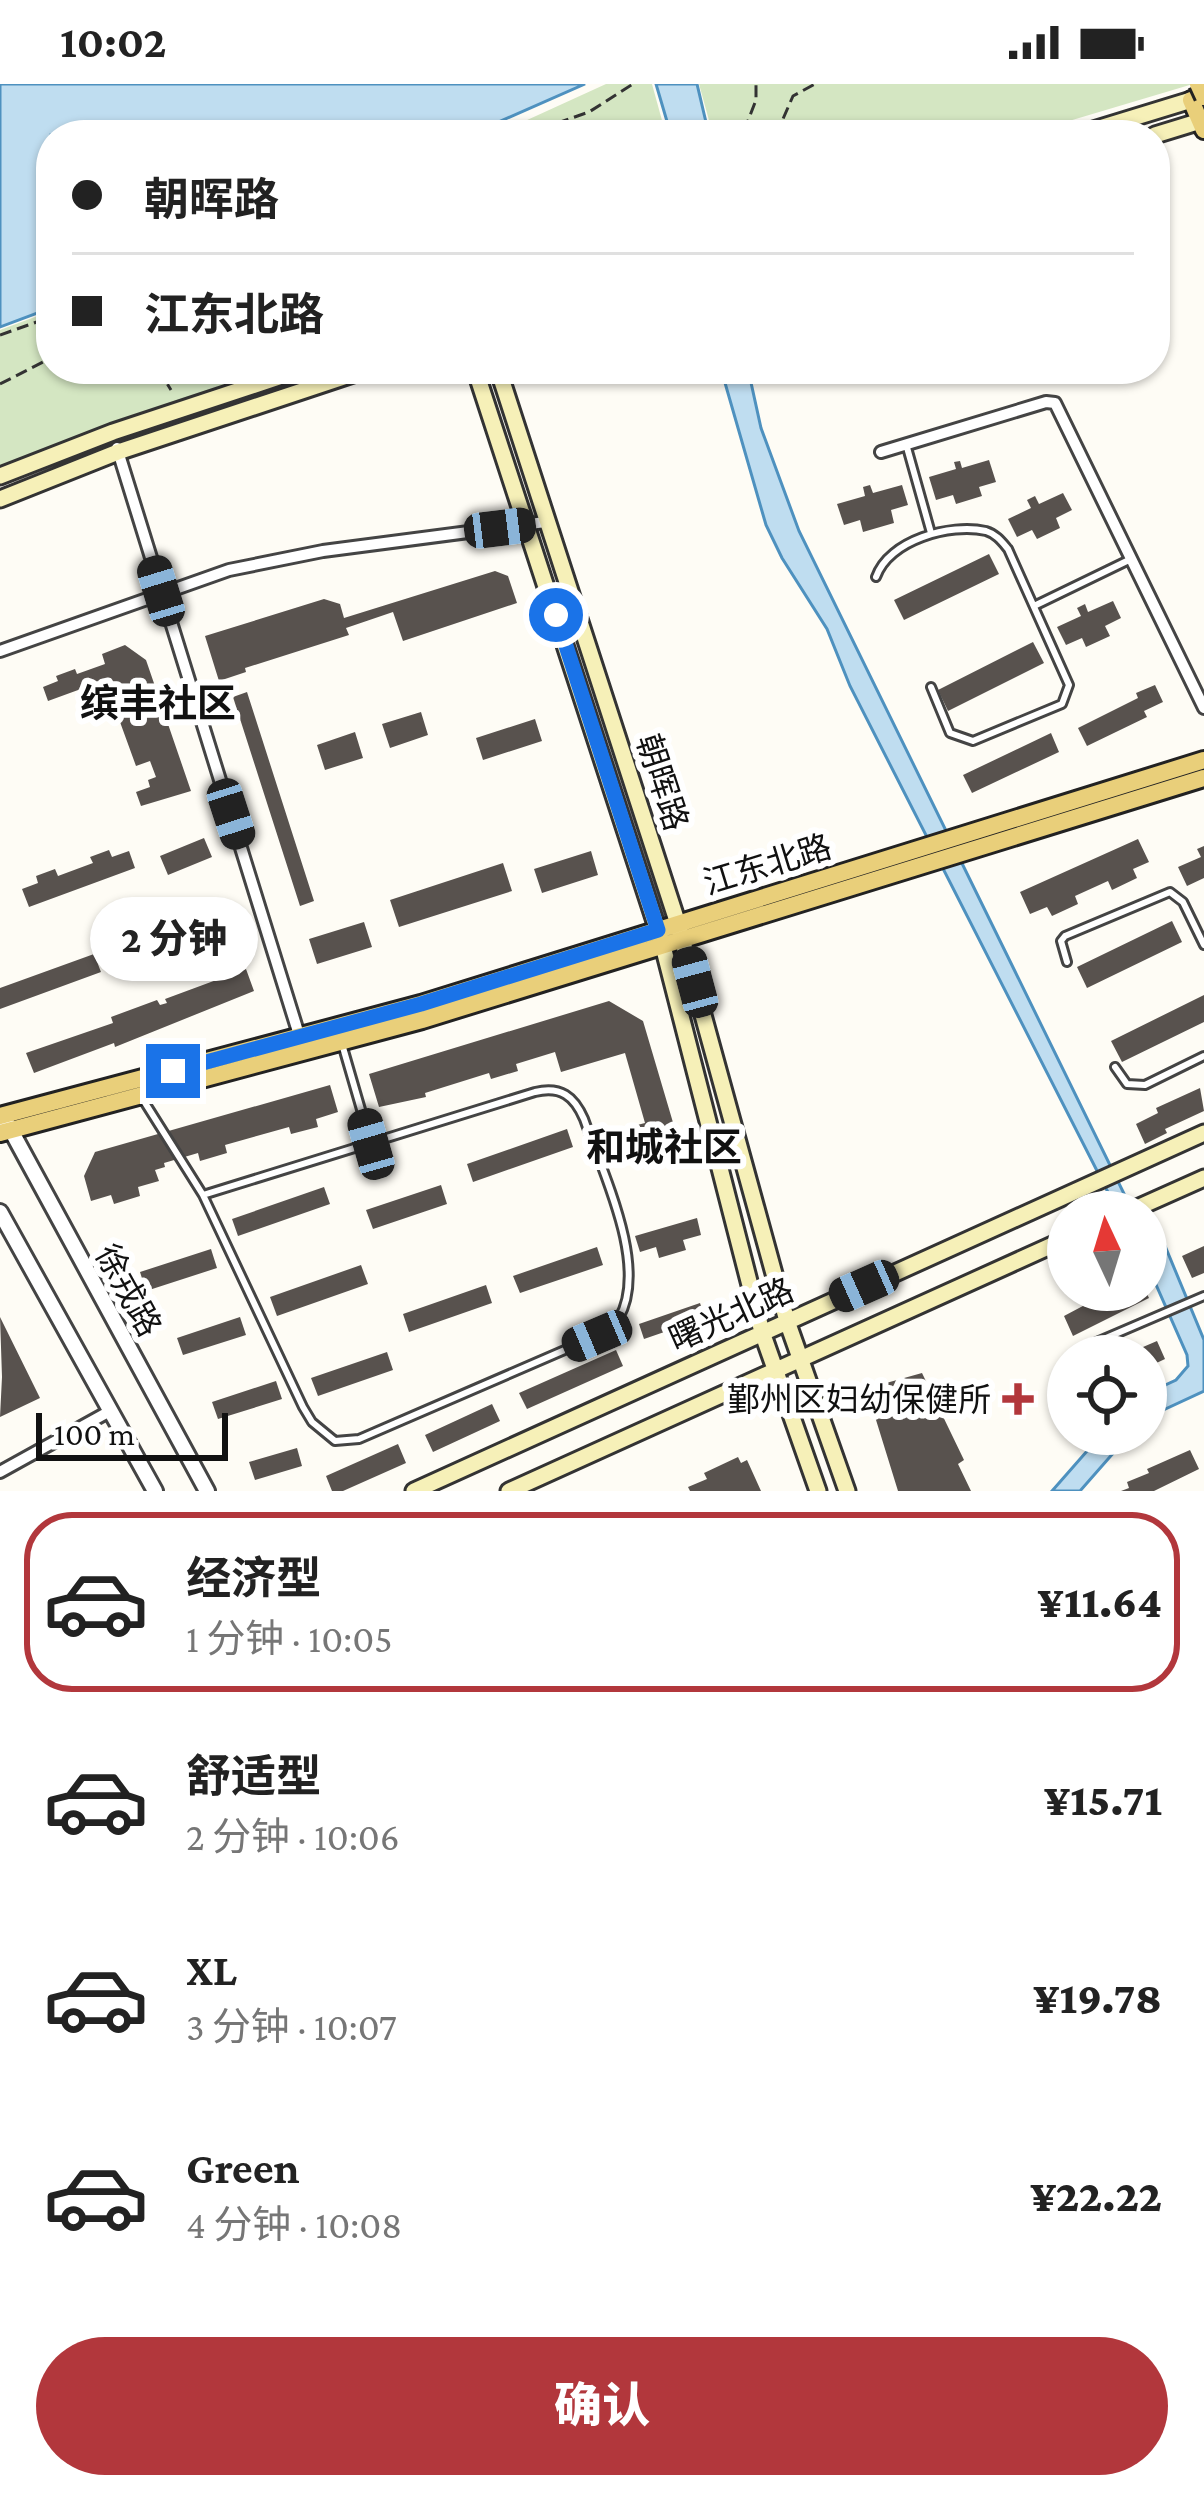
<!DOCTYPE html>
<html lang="zh">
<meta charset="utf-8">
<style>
body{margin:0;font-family:"Crimson Pro","Noto Sans SC",serif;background:#f6f6f6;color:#222;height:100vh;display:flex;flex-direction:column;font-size:45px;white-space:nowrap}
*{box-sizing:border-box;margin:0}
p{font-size:39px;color:#767676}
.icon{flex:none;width:66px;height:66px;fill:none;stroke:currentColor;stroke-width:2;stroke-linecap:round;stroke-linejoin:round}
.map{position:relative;height:1407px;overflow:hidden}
.details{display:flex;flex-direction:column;background:#fff;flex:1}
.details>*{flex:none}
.guide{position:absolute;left:36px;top:36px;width:1134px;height:264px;border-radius:48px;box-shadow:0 3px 9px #0004;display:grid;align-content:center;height:264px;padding:0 36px;background:#fff}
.needle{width:78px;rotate:356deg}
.controls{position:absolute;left:1047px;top:1107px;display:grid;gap:24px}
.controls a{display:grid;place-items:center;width:120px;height:120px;border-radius:50%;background:#fff;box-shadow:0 3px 9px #0004;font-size:60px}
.scale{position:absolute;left:36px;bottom:30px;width:192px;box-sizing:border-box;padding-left:12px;border:6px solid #111;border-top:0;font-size:33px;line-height:42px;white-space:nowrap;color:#111;-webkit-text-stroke:9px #fff;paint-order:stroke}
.end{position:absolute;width:54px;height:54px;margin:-27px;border:15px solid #1a73e8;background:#fff;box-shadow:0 0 0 6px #fff}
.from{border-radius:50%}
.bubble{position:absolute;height:84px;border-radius:42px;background:#fff;box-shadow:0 3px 9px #0004;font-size:39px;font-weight:800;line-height:84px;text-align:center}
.car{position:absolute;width:36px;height:72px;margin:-36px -18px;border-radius:15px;box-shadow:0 0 9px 3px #0007;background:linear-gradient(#222 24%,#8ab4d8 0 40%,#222 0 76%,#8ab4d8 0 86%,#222 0)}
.guide b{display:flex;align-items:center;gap:42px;height:114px;font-size:45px}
.guide b+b{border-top:3px solid #e0e0e0}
.guide i{width:30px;height:30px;background:#222}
ul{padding:21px 0 0;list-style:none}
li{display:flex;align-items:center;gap:36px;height:180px;margin:0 24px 18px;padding:0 12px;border:6px solid transparent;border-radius:48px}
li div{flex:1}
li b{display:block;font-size:45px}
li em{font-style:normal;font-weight:800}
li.current{border-color:#b2373c}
li>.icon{width:108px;height:108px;stroke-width:1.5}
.primary-button{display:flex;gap:24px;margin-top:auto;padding:24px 36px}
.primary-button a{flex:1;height:138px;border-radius:72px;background:#b2373c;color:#fff;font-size:48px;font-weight:800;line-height:138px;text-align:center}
.status{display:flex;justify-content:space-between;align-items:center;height:84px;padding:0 60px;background:#fff;direction:ltr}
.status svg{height:33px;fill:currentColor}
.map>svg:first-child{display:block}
.green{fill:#d4e6c2}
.water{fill:#bfddf0;stroke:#4e91bf;stroke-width:3}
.building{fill:#58524e}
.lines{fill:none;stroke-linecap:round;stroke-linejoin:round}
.service-casing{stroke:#444;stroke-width:12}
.minor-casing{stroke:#444;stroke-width:16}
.tertiary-casing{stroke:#444;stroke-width:20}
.secondary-casing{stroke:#333;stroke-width:21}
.primary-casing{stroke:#222;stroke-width:22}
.path{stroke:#333;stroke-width:3;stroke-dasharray:12 6;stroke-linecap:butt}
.service{stroke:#fff;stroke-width:6}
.minor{stroke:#fff;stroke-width:10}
.tertiary{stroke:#fff;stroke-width:14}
.secondary{stroke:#f6f0b8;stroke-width:15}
.primary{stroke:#e9cf7a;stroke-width:16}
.primary-bridge-casing{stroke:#222;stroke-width:22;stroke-linecap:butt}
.primary-bridge{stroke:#e9cf7a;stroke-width:16}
.route{stroke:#1a73e8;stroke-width:15}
.poi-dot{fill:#b2373c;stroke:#fff;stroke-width:4.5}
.labels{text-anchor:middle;stroke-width:12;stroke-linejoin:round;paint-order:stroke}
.street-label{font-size:33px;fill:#111;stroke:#fff}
.poi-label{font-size:33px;fill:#111;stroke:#fff;text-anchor:end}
.quarter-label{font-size:39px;font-weight:bold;fill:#111;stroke:#fff}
</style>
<div class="status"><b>10:02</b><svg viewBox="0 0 49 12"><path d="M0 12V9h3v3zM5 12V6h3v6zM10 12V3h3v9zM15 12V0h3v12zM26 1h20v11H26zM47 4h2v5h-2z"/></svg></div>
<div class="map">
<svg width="1204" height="1407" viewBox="0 0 1204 1407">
<rect width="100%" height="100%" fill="#fefcf5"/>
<path class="green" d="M606 0H652L666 51H494Z
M699 0H1193L1022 51H713Z
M51 227V285H256L241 294 0 384V246Z"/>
<path class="water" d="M0 0H585L469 51H51V224L0 243Z
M656 0H697L709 51H671Z
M721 285H748L761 344 799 447 1133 1128H1118L850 602 827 545 782 474 766 441Z
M1146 1154 1154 1160 1163 1157 1204 1256V1307L1146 1334V1310L1176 1296 1188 1282 1187 1271 1146 1178Z
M1102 1350H1130L1080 1407H1052Z"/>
<path class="building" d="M989 376 996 398 979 403 982 412 956 420 953 411 936 416 929 393 956 385 954 378 960 377 962 384Z
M870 401 873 409 902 401 908 421 891 426 894 439 863 448 860 436 844 441 837 420 865 412 863 403Z
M1063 409 1072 426 1056 434 1060 444 1037 455 1032 446 1017 453 1008 435 1031 424 1027 416 1035 412 1039 420Z
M989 470 999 490 904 536 894 516Z
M495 487 508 492 517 519 403 557 393 528 346 544 349 551 245 584 246 588 219 597 205 552 324 515 340 520 344 534Z
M1113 517 1121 534 1105 542 1110 552 1086 563 1082 554 1066 561 1057 543 1081 532 1077 524 1085 520 1088 528Z
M1033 558 1044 579 948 627 938 606Z
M125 561 146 576 191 707 141 722 136 708 150 703 148 696 156 693 150 677 136 682 116 627 122 625 111 594 48 617 43 603 58 597 56 592 75 585 77 590 105 580 102 570Z
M1155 601 1163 618 1144 627 1147 633 1087 662 1078 644 1138 614 1136 609Z
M247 608 314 817 300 822 233 613Z
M421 628 428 651 390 664 382 640Z
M535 635 542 657 483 676 476 654Z
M355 648 363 674 325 686 317 661Z
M1051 649 1059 668 972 709 963 691Z
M204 754 212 773 168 791 160 772Z
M1138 755 1149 778 1133 785 1137 794 1112 806 1108 797 1075 812 1078 820 1052 832 1047 823 1030 830 1020 808Z
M1204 762V794L1187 802 1178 783 1201 773 1197 765Z
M109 766 112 773 129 767 135 784 29 823 22 805 38 799 36 792 55 785 58 792 93 779 90 773Z
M591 767 598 791 542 809 534 785Z
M503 779 512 807 399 843 390 816Z
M225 821 231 839 130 877 123 859Z
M1172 837 1182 858 1087 904 1077 883Z
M364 838 372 863 317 880 309 855Z
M94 870 101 888 0 925V904Z
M246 885 254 907 115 963 114 959 34 989 26 969 113 939 111 933 157 916 160 921 167 919 165 915Z
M1204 911V938L1122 978 1111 957Z
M609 917 643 937 677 1052 656 1059 657 1064 630 1072 627 1061 611 1066 606 1049 645 1039 625 969 561 988 555 968 516 980 518 987 491 995 489 989 425 1009 426 1013 379 1023 369 990Z
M330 1001 338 1028 316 1035 318 1043 291 1050 289 1043 225 1061 227 1069 200 1077 198 1069 164 1079 165 1083 155 1086 159 1097 138 1103 140 1112 114 1120 111 1111 91 1117 84 1092 95 1068Z
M1200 1004 1204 1027 1165 1045 1167 1049 1145 1060 1136 1040 1158 1029 1156 1024Z
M567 1045 573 1063 473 1098 467 1080Z
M441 1101 447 1120 373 1145 366 1126Z
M324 1103 330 1120 238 1152 232 1135Z
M697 1134 701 1151 683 1156 686 1166 659 1174 656 1163 640 1168 635 1152Z
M1204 1162V1189L1192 1194 1182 1172Z
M597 1163 603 1181 520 1209 513 1192Z
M211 1165 217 1184 146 1207 140 1188Z
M361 1181 368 1200 277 1232 270 1213Z
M486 1201 492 1219 409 1248 403 1230Z
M1113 1206H1145L1149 1214 1073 1252 1064 1232Z
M700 1219 705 1234 644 1255 639 1240Z
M0 1233 40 1314 0 1333 2 1293Z
M240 1233 246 1251 183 1271 177 1254Z
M1157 1257 1165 1275 1146 1284V1272H1122Z
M616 1266 623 1282 527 1325 519 1309Z
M387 1268 393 1286 318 1312 311 1294Z
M922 1289 964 1376 958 1380 971 1407H898L872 1323 879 1301Z
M276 1297 282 1315 218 1335 212 1318Z
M492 1320 500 1337 433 1368 425 1351Z
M398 1360 406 1379 343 1407H332L326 1392Z
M297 1364 302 1382 255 1396 249 1378Z
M1190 1366 1199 1385 1154 1407H1121L1129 1404 1127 1398 1149 1389 1147 1385Z
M738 1373 741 1379 747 1376 761 1407H690L688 1403 707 1395 704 1389Z"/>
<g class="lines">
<g class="service-casing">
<path id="service" d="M906 360 931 449
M876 493C889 456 950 439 986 447 996 450 1002 458 1008 465L1069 601 1062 620 973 657 950 649 931 603
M1034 522 1131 475
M1067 878 1061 857 1065 852 1170 808 1183 818 1204 861
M342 960 371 1060
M1115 983 1127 1000 1145 1001 1204 972
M142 1014 203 1111 303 1323 312 1338 335 1357 359 1355 597 1252C604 1247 614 1241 619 1234 649 1182 602 1087 584 1035 574 1012 561 1002 535 1008L203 1111
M1085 1263 1204 1212"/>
</g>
<g class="minor-casing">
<path id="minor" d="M117 364 300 954
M881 368 1046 318 1055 319 1204 624
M0 567 229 486 323 467 545 438
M0 1388 110 1327"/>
</g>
<g class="tertiary-casing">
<path id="tertiary" d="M6 1037 207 1407
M0 1128 155 1407"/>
</g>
<g class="secondary-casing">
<path id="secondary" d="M1077 51 1201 13
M1155 51 1204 36
M475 285 663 862 762 1248 818 1407
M498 285 678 840 787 1237 847 1407
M0 392 113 348 303 285
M0 415 118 368 368 285
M1128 1128 1204 1094
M414 1407 1204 1049
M509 1407 1068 1154"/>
</g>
<g class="primary-casing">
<path id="primary" d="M1191 16 1204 46
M0 1032 421 920 1204 676
M0 1049 422 936 1204 694"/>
</g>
<path class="path" d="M744 47 756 16V0
M523 51 589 28 633 0
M716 51 741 46 753 51
M776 51 793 12 815 0
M0 251 51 233
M158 285 171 306
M0 300 51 274"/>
<use href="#service" class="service"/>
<use href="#minor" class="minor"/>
<use href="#tertiary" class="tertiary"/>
<use href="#secondary" class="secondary"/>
<use href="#primary" class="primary"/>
<g class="primary-bridge-casing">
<path id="primary-bridge" d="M1198 0 1204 13"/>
</g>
<use href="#primary-bridge" class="primary-bridge"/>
</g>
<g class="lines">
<path class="route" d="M173 987 421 920 658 846 556 531"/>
</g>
<path class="poi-dot" d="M1012 1297h12v12h12v12h-12v12h-12v-12h-12v-12h12z"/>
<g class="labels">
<g class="street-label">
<text transform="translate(663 698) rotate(72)" y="12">朝晖路</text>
<text transform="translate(767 780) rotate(-17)" y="12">江东北路</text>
<text transform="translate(129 1206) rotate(61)" y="12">徐戎路</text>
<text transform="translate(731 1230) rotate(-24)" y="12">曙光北路</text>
</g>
<g class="poi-label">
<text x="991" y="1327">鄞州区妇幼保健所</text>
</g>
<g class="quarter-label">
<text x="158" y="633">缤丰社区</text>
<text x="664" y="1077">和城社区</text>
</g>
</g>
</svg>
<div class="controls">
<a><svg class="needle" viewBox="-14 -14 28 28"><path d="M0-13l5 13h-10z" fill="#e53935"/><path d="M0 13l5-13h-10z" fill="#767676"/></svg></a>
<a><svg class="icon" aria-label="locate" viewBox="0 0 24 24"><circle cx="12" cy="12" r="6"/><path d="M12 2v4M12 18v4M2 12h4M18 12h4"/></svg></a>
</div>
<div class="scale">100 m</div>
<i class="end from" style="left:556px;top:531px"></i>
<i class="end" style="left:173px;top:987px"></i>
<div class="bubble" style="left:90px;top:813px;width:168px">2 分钟</div>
<i class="car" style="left:500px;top:444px;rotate:83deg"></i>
<i class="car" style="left:161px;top:507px;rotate:343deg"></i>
<i class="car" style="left:231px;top:730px;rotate:162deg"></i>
<i class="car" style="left:695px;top:898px;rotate:345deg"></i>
<i class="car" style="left:371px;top:1060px;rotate:344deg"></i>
<i class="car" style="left:864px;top:1202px;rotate:246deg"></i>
<i class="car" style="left:597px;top:1252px;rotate:247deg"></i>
<div class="guide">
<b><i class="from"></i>朝晖路</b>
<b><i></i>江东北路</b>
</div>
</div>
<section class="details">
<ul>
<li class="current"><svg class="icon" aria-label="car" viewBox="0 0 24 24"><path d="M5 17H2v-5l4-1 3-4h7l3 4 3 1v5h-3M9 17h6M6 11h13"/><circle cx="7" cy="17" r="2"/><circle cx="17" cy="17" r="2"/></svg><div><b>经济型</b><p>1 分钟 · 10:05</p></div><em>¥11.64</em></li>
<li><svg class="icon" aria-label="car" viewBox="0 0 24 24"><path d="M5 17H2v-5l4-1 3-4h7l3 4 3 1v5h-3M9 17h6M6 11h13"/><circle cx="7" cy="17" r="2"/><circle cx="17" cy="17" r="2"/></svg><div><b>舒适型</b><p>2 分钟 · 10:06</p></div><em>¥15.71</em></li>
<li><svg class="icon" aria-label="car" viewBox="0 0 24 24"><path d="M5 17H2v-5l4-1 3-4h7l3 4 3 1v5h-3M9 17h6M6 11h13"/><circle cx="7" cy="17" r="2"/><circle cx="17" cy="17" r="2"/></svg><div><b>XL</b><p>3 分钟 · 10:07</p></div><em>¥19.78</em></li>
<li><svg class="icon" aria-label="car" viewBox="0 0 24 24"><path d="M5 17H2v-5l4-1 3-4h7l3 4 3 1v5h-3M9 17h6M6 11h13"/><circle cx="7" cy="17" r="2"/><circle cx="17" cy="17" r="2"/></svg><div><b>Green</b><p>4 分钟 · 10:08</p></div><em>¥22.22</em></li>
</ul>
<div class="primary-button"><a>确认</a></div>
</section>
